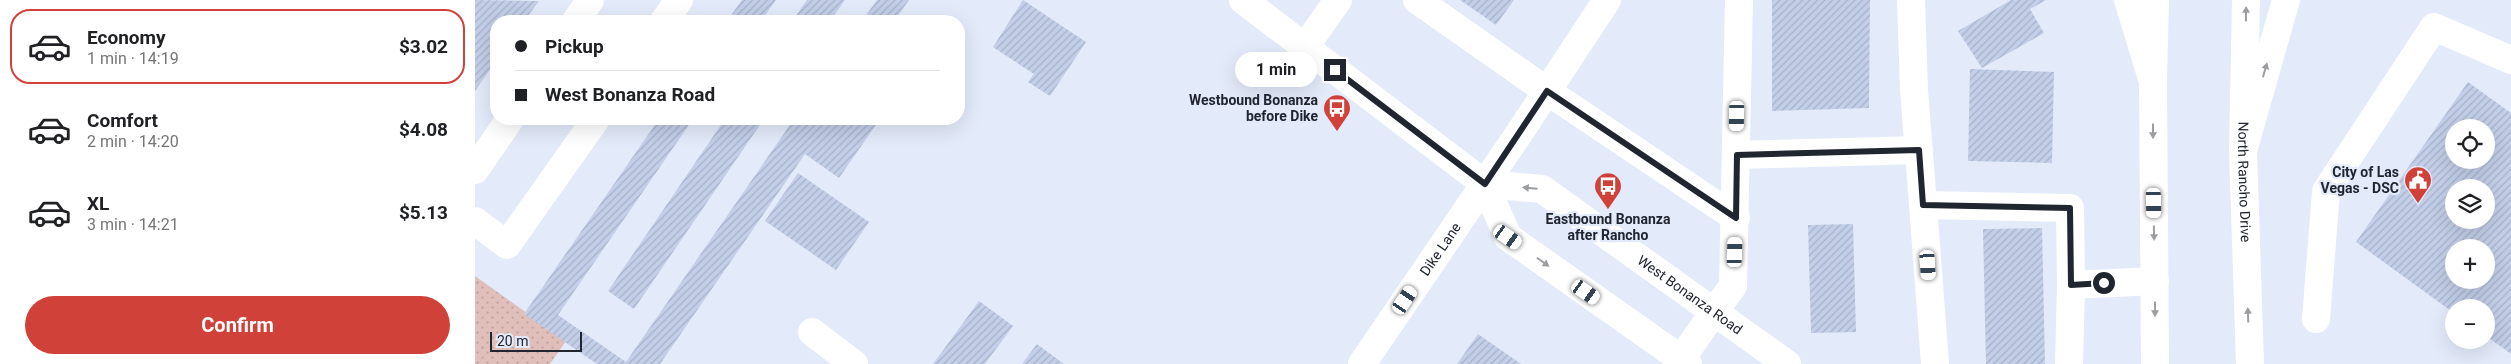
<!DOCTYPE html>
<meta charset="utf-8">
<style>
body{margin:0;font-family:Roboto,sans-serif;background:#f6f6f6;color:#202124;height:100vh;display:flex;flex-direction:column;font-size:19px;white-space:nowrap}
*{box-sizing:border-box;margin:0}
p{font-size:16px;color:#757577}
.icon{flex:none;width:28px;height:28px;fill:none;stroke:currentColor;stroke-width:2;stroke-linecap:round;stroke-linejoin:round}
.map{position:relative;flex:1;overflow:hidden}
.panel{display:flex;flex-direction:column;background:#fff;width:475px}
.panel>*{flex:none}
.banner{position:absolute;left:15px;top:15px;width:475px;height:110px;border-radius:20px;box-shadow:0 5px 20px #0002;display:grid;align-content:center;height:110px;padding:0 25px;background:#fff}
.fabs{position:absolute;left:1970px;top:119px;display:grid;gap:10px}
.fabs a{display:grid;place-items:center;width:50px;height:50px;border-radius:50%;background:#fff;box-shadow:0 5px 20px #0002;font-size:25px}
.scale{position:absolute;left:15px;bottom:12px;width:92px;box-sizing:border-box;padding-left:5px;border:2px solid #21252f;border-top:0;font-size:14px;line-height:18px;white-space:nowrap;color:#21252f;-webkit-text-stroke:4px #e3eafa;paint-order:stroke}
.end{position:absolute;width:22px;height:22px;margin:-11px;border:6px solid #21252f;background:#fff;box-shadow:0 0 0 2px #fff}
.from{border-radius:50%}
.bubble{position:absolute;height:35px;border-radius:18px;background:#fff;box-shadow:0 5px 20px #0002;font-size:16px;font-weight:700;line-height:35px;text-align:center}
.car{position:absolute;width:15px;height:30px;margin:-15px -8px;border-radius:6px;box-shadow:0 0 4px 1px #0007;background:linear-gradient(#fff 24%,#345 0 40%,#fff 0 76%,#345 0 86%,#fff 0)}
.banner b{display:flex;align-items:center;gap:18px;height:48px;font-size:19px}
.banner b+b{border-top:1px solid #e0e0e0}
.banner i{width:12px;height:12px;background:#202124}
ul{padding:9px 0 0;list-style:none}
li{display:flex;align-items:center;gap:15px;height:75px;margin:0 10px 8px;padding:0 15px;border:2px solid transparent;border-radius:20px}
li div{flex:1}
li b{display:block;font-size:19px}
li em{font-style:normal;font-weight:700}
li.current{border-color:#d04239}
li>.icon{width:45px;height:45px;stroke-width:1.5}
.button{display:flex;gap:10px;margin-top:auto;padding:10px 25px}
.button a{flex:1;height:58px;border-radius:30px;background:#d04239;color:#fff;font-size:20px;font-weight:700;line-height:58px;text-align:center}
main{display:flex;flex:1;min-height:0}
.map>svg:first-child{display:block}
.park{fill:url(#park-dots)}
.building{fill:url(#building-hatch);fill-rule:evenodd}
.lines{fill:none;stroke-linecap:round;stroke-linejoin:round}
.minor{stroke:#fff;stroke-width:28}
.major{stroke:#fff;stroke-width:28}
.highway{stroke:#fff;stroke-width:28}
.oneway{fill:#9b9da1}
.route{stroke:#21252f;stroke-width:6}
.labels{text-anchor:middle;stroke-width:4.5;stroke-linejoin:round;paint-order:stroke}
.poi-label{font-size:14px;font-weight:bold;fill:#21252f;stroke:#e3eafa;text-anchor:end}
.street-label{font-size:14px;fill:#21252f;stroke:#e3eafa}
</style>
<main>
<section class="panel">
<ul>
<li class="current"><svg class="icon" aria-label="car" viewBox="0 0 24 24"><path d="M5 17H2v-5l4-1 3-4h7l3 4 3 1v5h-3M9 17h6M6 11h13"/><circle cx="7" cy="17" r="2"/><circle cx="17" cy="17" r="2"/></svg><div><b>Economy</b><p>1 min · 14:19</p></div><em>$3.02</em></li>
<li><svg class="icon" aria-label="car" viewBox="0 0 24 24"><path d="M5 17H2v-5l4-1 3-4h7l3 4 3 1v5h-3M9 17h6M6 11h13"/><circle cx="7" cy="17" r="2"/><circle cx="17" cy="17" r="2"/></svg><div><b>Comfort</b><p>2 min · 14:20</p></div><em>$4.08</em></li>
<li><svg class="icon" aria-label="car" viewBox="0 0 24 24"><path d="M5 17H2v-5l4-1 3-4h7l3 4 3 1v5h-3M9 17h6M6 11h13"/><circle cx="7" cy="17" r="2"/><circle cx="17" cy="17" r="2"/></svg><div><b>XL</b><p>3 min · 14:21</p></div><em>$5.13</em></li>
</ul>
<div class="button"><a>Confirm</a></div>
</section>
<div class="map">
<svg width="2036" height="364" viewBox="0 0 2036 364">
<defs>
<pattern id="park-dots" width="8" height="8" patternUnits="userSpaceOnUse" patternTransform="scale(1.25)"><rect width="8" height="8" fill="#e0beb9"/><path d="M2 2h.1M6 6h.1" fill="none" stroke="#c0a39f" stroke-width="1.8" stroke-linecap="round"/></pattern>
<pattern id="building-hatch" width="6" height="6" patternUnits="userSpaceOnUse" patternTransform="scale(1.25)"><rect width="6" height="6" fill="#c3cfe9"/><path d="M-1 1l2-2M0 6l6-6M5 7l2-2" fill="none" stroke="#a7b2c8"/></pattern>
</defs>
<rect width="100%" height="100%" fill="#e3eafa"/>
<path class="park" d="M0 276 91 341 75 364H0Z"/>
<path class="building" d="M0 0 64 1 49 21H21V61L0 91Z
M267 0H301L286 21H252Z
M332 0H370L355 21H317Z
M402 0H434L419 21H387Z
M548 0 611 42 575 96 553 82 559 74 518 47Z
M985 0H1039L1021 25Z
M1297 0H1395L1394 108 1297 111Z
M1536 0H1571L1555 9 1569 33 1507 68 1483 31Z
M1495 69 1579 72 1577 163 1493 161Z
M1993 82 2036 113V354L2011 336V308H1979V313L1881 242ZM1979 128H2011V160H1979ZM1979 188H2011V220H1979ZM1979 248H2011V280H1979Z
M184 119H218L83 315 151 362 319 119H405L364 178 330 154 185 364H122L49 314Z
M250 119H289L159 309 133 291Z
M323 173 394 222 361 270 290 221Z
M1378 224 1381 332 1336 333 1333 225Z
M1567 228 1570 364H1511L1508 229Z
M504 301 538 326 510 364H458Z
M1003 334 1046 364H982Z
M562 344 589 364H547Z"/>
<g class="lines">
<g class="minor">
<path d="M942 0 1072 91 1261 218"/>
<path d="M1436 0 1439 90 1448 205"/>
<path d="M101 21 115 0"/>
<path d="M189 21 204 0"/>
<path d="M830 47 863 0"/>
<path d="M1262 155 1444 150"/>
<path d="M0 170 35 119"/>
<path d="M0 221 32 245 121 119"/>
<path d="M1239 312 1258 286 1264 0"/>
<path d="M1841 319 1851 191 1959 27 2036 60"/>
<path d="M337 332 379 364"/>
<path id="s1" d="M887 364 1043 135 1132 0"/>
<path d="M1460 364 1448 205 1595 208 1596 285 1680 281"/>
<path d="M1594 364 1596 285"/>
</g>
<g class="major">
<path d="M768 0 1010 184 1033 237 1213 364"/>
<path id="s2" d="M1771 0 1768 151 1775 364"/>
<path id="s3" d="M1010 184 1067 189 1312 364"/>
<path d="M1206 359 1239 312"/>
<path d="M1680 364 1678 82 1680 0"/>
</g>
<path class="highway" d="M1653 0 1678 82
M1768 151 1811 0"/>
</g>
<defs><path id="oneway-solid" d="M-6-.8H1V-3.2L6.5 0L1 3.2V.8H-6Z" transform="scale(1.25)"/></defs>
<g class="oneway">
<use href="#oneway-solid" transform="translate(1771 14) rotate(-89)"/>
<use href="#oneway-solid" transform="translate(1790 70) rotate(-74)"/>
<use href="#oneway-solid" transform="translate(1678 131) rotate(90)"/>
<use href="#oneway-solid" transform="translate(1055 188) rotate(-175)"/>
<use href="#oneway-solid" transform="translate(1679 233) rotate(89)"/>
<use href="#oneway-solid" transform="translate(1068 262) rotate(35)"/>
<use href="#oneway-solid" transform="translate(1680 309) rotate(90)"/>
<use href="#oneway-solid" transform="translate(1773 315) rotate(-92)"/>
</g>
<g class="lines">
<path class="route" d="M860 70 1010 184 1072 91 1261 218 1262 155 1444 150 1448 205 1595 208 1596 285 1629 283"/>
</g>
<defs>
<g id="bus-pin" transform="scale(1.4375)"><path d="M0 17L-7.5 6A9.5 9.5 0 1 1 7.5 6Z" fill="#d04239" stroke="#e3eafa"/><path d="M-5-6H5V4H4V6H2V4H-2V6H-4V4H-5ZM-3.5-4V0h7V-4ZM-3.5 1.2v1.5H-2V1.2ZM2 1.2v1.5H3.5V1.2Z" fill="#fff"/></g>
<g id="civic-pin" transform="scale(1.4375)"><path d="M0 17L-7.5 6A9.5 9.5 0 1 1 7.5 6Z" fill="#d04239" stroke="#e3eafa"/><path d="M-.6-6.5H3V-4.5H.6V-3L4-1V1h2V6H-6V1h2V-1L-.6-3ZM-1.2 2.5V6h2.4V2.5Z" fill="#fff"/></g>
</defs>
<g fill-rule="evenodd">
<use href="#bus-pin" x="862" y="108"/>
<use href="#civic-pin" x="1943" y="180"/>
<use href="#bus-pin" x="1133" y="186"/>
</g>
<g class="labels">
<g class="poi-label">
<text x="843" y="105">Westbound Bonanza<tspan x="843" dy="16">before Dike</tspan></text>
<text x="1924" y="177">City of Las<tspan x="1924" dy="16">Vegas - DSC</tspan></text>
<text x="1133" y="224" text-anchor="middle">Eastbound Bonanza<tspan x="1133" dy="16">after Rancho</tspan></text>
</g>
<g class="street-label">
<text dy="5" stroke="none"><textPath href="#s2" startOffset="182">North Rancho Drive</textPath></text>
<text dy="5" stroke="none"><textPath href="#s1" startOffset="139">Dike Lane</textPath></text>
<text dy="5" stroke="none"><textPath href="#s3" startOffset="239">West Bonanza Road</textPath></text>
</g>
</g>
</svg>
<div class="fabs">
<a><svg class="icon" aria-label="locate" viewBox="0 0 24 24"><circle cx="12" cy="12" r="6"/><path d="M12 2v4M12 18v4M2 12h4M18 12h4"/></svg></a>
<a><svg class="icon" aria-label="layers" viewBox="0 0 24 24"><path d="M12 4l9 5-9 5-9-5zM3 14l9 5 9-5"/></svg></a>
<a>+</a>
<a>−</a>
</div>
<div class="scale">20 m</div>
<i class="end from" style="left:1629px;top:283px"></i>
<i class="end" style="left:860px;top:70px"></i>
<div class="bubble" style="left:760px;top:52px;width:82px">1 min</div>
<i class="car" style="left:1262px;top:116px;rotate:181deg"></i>
<i class="car" style="left:1679px;top:203px;rotate:179deg"></i>
<i class="car" style="left:1033px;top:237px;rotate:125deg"></i>
<i class="car" style="left:1260px;top:252px;rotate:2deg"></i>
<i class="car" style="left:1453px;top:265px;rotate:176deg"></i>
<i class="car" style="left:1111px;top:292px;rotate:125deg"></i>
<i class="car" style="left:930px;top:300px;rotate:34deg"></i>
<div class="banner">
<b><i class="from"></i>Pickup</b>
<b><i></i>West Bonanza Road</b>
</div>
</div>
</main>
